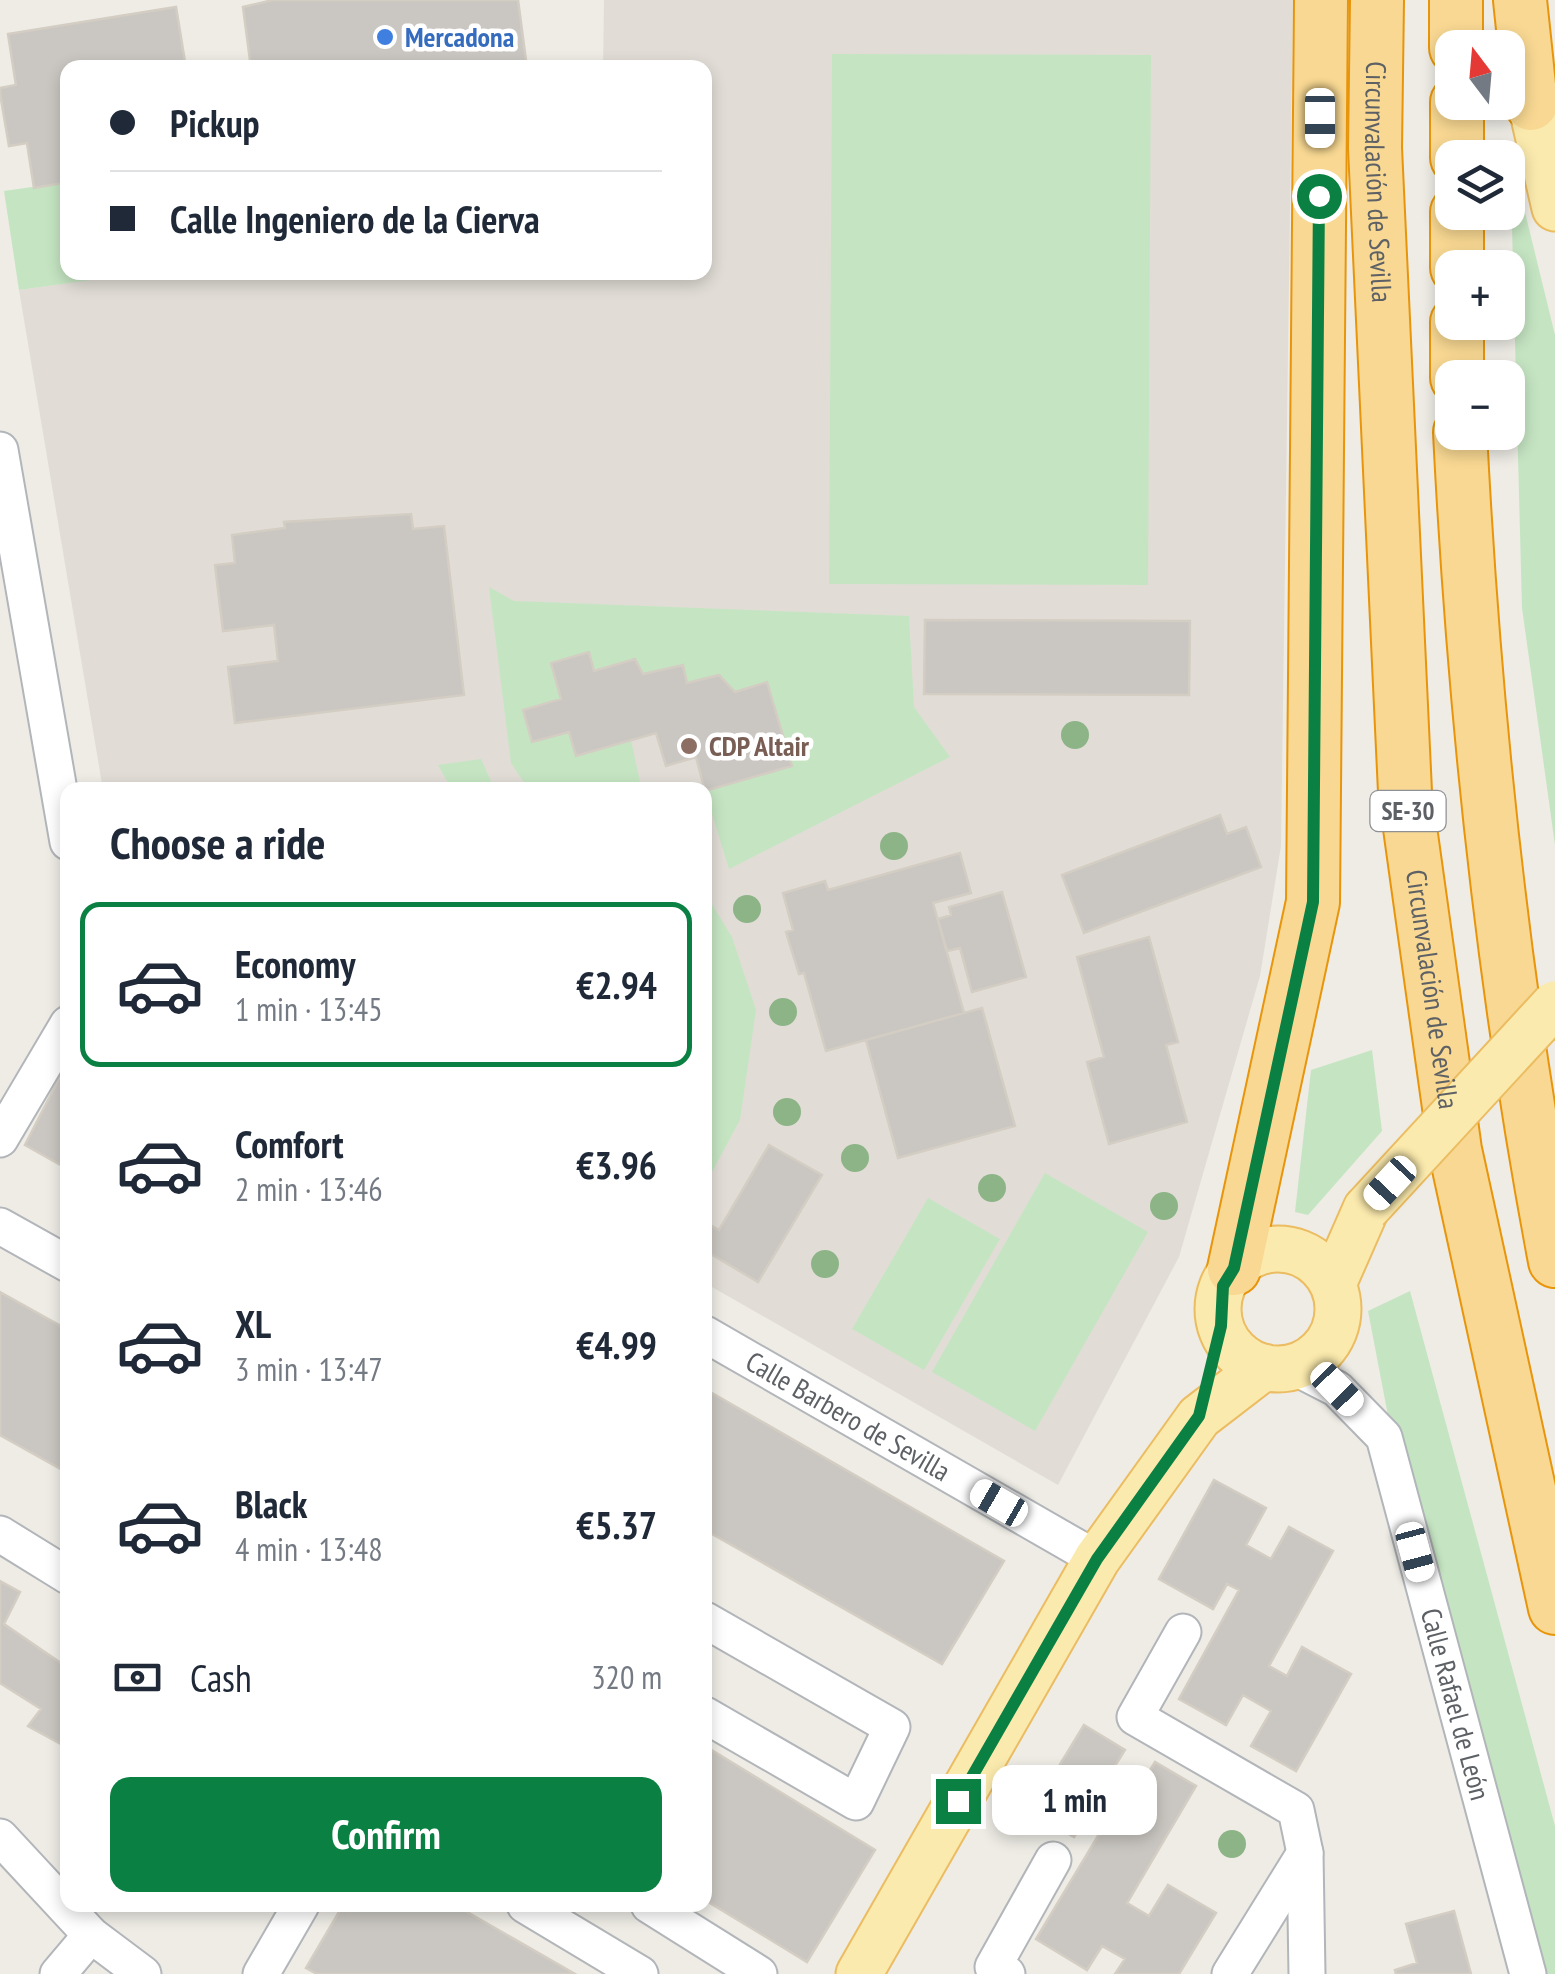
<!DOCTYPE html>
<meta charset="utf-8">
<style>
body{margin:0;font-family:"PT Sans Narrow",sans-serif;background:#f2f2f3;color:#1f2937;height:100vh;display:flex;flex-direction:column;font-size:38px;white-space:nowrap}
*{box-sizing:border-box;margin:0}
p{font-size:32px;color:#747a83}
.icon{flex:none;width:55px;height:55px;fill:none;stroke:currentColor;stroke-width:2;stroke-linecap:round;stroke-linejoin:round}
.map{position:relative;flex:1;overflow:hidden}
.panel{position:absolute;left:60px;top:782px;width:652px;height:1130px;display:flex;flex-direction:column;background:#fff;border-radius:20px;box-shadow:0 5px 15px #0003}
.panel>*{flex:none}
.top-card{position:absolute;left:60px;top:60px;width:652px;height:220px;border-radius:20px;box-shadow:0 5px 15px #0003;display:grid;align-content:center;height:220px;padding:0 50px;background:#fff}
.needle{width:65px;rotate:344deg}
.buttons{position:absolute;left:1435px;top:30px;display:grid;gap:20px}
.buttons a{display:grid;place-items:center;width:90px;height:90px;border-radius:20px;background:#fff;box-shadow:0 5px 15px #0003;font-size:50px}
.end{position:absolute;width:45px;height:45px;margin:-22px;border:12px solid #0b8043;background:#fff;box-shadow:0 0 0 5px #fff}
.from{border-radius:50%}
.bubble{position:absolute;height:70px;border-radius:20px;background:#fff;box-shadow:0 5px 15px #0003;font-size:32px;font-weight:700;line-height:70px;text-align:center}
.car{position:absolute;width:30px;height:60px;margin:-30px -15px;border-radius:12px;box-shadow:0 0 8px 2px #0007;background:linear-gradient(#fff 24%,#345 0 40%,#fff 0 76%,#345 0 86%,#fff 0)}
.top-card b{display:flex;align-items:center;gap:35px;height:95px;font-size:38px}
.top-card b+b{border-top:2px solid #e0e1e3}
.top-card i{width:25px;height:25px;background:#1f2937}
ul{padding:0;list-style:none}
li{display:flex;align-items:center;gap:30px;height:165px;margin:0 20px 15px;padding:0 30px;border:5px solid transparent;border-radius:20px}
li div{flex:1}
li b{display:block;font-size:38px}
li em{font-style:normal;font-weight:700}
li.active{border-color:#0b8043}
li>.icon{width:90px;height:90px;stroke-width:1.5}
h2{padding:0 50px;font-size:45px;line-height:120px}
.pay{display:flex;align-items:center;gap:25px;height:110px;padding:0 50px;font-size:38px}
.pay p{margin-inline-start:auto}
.cta{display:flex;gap:20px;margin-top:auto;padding:20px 50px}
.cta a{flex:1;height:115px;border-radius:20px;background:#0b8043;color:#fff;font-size:40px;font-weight:700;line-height:115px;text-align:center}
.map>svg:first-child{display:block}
.education{fill:#e1ddd6}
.green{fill:#c5e5c2}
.building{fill:#cac7c2;stroke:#d3cdc3;stroke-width:2.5}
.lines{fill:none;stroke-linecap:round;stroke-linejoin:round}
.minor-casing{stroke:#b2b5b9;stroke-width:39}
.major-casing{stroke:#ebbc61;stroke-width:49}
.highway-casing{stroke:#e8950b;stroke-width:56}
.minor{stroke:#fff;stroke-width:35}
.major{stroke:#fbeaad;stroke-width:45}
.highway{stroke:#f8d892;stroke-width:52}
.major-bridge-casing{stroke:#ebbc61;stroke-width:49;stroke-linecap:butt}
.major-bridge{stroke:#fbeaad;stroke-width:45}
.tree{fill:#8cb487}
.route{stroke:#0b8043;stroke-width:12}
.shop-dot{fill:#3f7fe0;stroke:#fff;stroke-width:4}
.education-dot{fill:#8d6e63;stroke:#fff;stroke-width:4}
.labels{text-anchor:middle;stroke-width:9;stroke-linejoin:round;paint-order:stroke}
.shield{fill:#fff;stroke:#8e9093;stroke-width:2.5}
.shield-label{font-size:25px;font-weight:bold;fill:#5d6165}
.shop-label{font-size:28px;font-weight:bold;fill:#366cbe;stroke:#fff;text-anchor:start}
.street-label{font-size:28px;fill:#5d6165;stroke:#fff}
.education-label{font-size:28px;font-weight:bold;fill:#785e54;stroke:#fff;text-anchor:start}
</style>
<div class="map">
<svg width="1555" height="1974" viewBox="0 0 1555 1974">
<rect width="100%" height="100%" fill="#eeece5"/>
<path class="education" d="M604 0H1293L1281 846 1260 976 1179 1257 1058 1485 705 1283V790H103L19 290 141 272H705V68L603 67Z"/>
<path class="green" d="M832 54 1151 55 1148 585 829 584Z
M1510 151 1555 335V845L1522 608Z
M67 182 68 272 141 273 19 290 4 191Z
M489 587 514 601 909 616 914 707 950 757 729 869 705 791 792 766 767 682 735 692 718 675 687 683 682 665 643 674 635 659 594 671 588 652 551 663 576 755 631 740 641 786 529 790 511 763Z
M481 759 495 790H452L438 765Z
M705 893 732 937 756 1010 740 1120 705 1185Z
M1372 1050 1382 1131 1308 1215 1295 1212 1311 1070Z
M1045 1173 1148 1232 1035 1431 932 1372Z
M928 1198 1000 1239 924 1370 852 1329Z
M1410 1291 1555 1826V1974H1540L1390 1426 1368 1311Z"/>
<path class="building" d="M518 0 527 68H251L243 7 273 0Z
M176 7 186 68H68V182L34 188 27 143 9 146 0 93V88L16 85 8 34Z
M411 514 413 529 444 526 464 695 235 723 228 667 278 661 274 625 223 631 215 565 235 563 232 535 285 528 284 522Z
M925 620 1190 621 1189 695 924 694Z
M589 652 594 671 635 659 643 674 683 665 687 683 719 675 735 692 767 682 792 766 705 791 696 757 666 766 656 733 576 756 569 732 532 742 523 710 561 699 551 663Z
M1220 815 1227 834 1246 827 1261 867 1084 933 1062 875Z
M960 853 971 893 933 903 964 1013 826 1051 804 973 799 974 786 932 793 930 783 893 825 881 828 890Z
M1002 892 1026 977 972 992 960 948 947 951 938 919 951 915 949 907Z
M1149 937 1178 1042 1166 1045 1187 1122 1109 1144 1087 1062 1104 1057 1077 957Z
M982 1008 1015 1126 898 1158 866 1040Z
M68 1061V1169L25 1145Z
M769 1145 822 1175 758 1282 709 1253 705 1260V1222L719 1230Z
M0 1292 68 1330V1473L0 1435Z
M705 1389 1004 1561 942 1664 705 1530Z
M1214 1480 1266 1508 1246 1545 1271 1559 1289 1527 1333 1551 1269 1666 1287 1676 1302 1647 1351 1674 1296 1771 1251 1746 1271 1711 1243 1695 1226 1725 1179 1699 1239 1590 1227 1584 1213 1609 1159 1579Z
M0 1581 20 1592 4 1624 68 1668V1748L28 1726 41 1709 0 1683Z
M1084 1725 1125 1750 1108 1777 1136 1793 1155 1762 1196 1786 1127 1903 1149 1916 1168 1885 1216 1913 1179 1974H1115L1125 1959 1102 1946 1087 1970 1036 1939 1107 1821 1090 1811 1074 1837 1031 1812Z
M705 1746 875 1850 807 1962 705 1900Z
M343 1905H455L575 1974H317L306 1968Z
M1454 1911 1471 1974H1396L1395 1970 1417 1963 1406 1924Z"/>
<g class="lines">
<g class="minor-casing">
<g id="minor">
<path d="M0 450 68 842"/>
<path d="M0 1139 68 1024"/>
<path d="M0 1226 68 1264"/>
<path id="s1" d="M705 1334 1097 1559"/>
<path id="s2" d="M1294 1367 1337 1389 1384 1437 1528 1974"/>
<path d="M0 1534 68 1576"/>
<path d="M705 1620 892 1727 856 1802 705 1715"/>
<path d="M1183 1632 1135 1717 1296 1810 1305 1853 1307 1974"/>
<path d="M0 1837 91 1935 143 1974"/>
<path d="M525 1905 640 1974"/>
<path d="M649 1905 759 1974"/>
<path d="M58 1974 91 1935"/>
<path d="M261 1974 301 1905"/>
<path d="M1007 1974 993 1967 1053 1860"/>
<path d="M1230 1974 1305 1853"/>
</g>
</g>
<g class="major-casing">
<path id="major" d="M1531 104 1555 208
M1218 1309a60 60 0 1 1 120 0a60 60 0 1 1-120 0Z
M1333 1284 1366 1209
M859 1974 1097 1559 1199 1417 1264 1367"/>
</g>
<g class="highway-casing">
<g id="highway">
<path id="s3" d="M1377 0 1375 148 1405 792 1455 1150 1555 1608"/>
<path d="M1456 0V48"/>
<path d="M1520 0 1531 104"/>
<path d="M1457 102V158"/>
<path d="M1457 212V268"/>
<path d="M1457 322V378"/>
<path d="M1460 432C1474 711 1503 987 1555 1261"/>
<path d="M1234 1269 1313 902 1321 0"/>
</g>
</g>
<use href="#minor" class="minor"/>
<use href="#major" class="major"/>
<use href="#highway" class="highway"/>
<g class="major-bridge-casing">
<path id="major-bridge" d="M1366 1209 1555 1004"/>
</g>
<use href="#major-bridge" class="major-bridge"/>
</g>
<g class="tree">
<circle cx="1075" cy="735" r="14"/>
<circle cx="894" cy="846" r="14"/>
<circle cx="747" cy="909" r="14"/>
<circle cx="783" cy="1012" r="14"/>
<circle cx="787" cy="1112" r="14"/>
<circle cx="855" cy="1158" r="14"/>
<circle cx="992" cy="1188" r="14"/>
<circle cx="1164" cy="1206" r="14"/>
<circle cx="825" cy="1264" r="14"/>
<circle cx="1232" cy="1844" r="14"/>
</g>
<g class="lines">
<path class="route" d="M958 1801 1097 1559 1199 1416 1221 1326 1223 1286 1234 1268 1313 902 1319 196"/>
</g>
<circle class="shop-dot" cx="385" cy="37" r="10"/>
<circle class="education-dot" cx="689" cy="746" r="10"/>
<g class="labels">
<rect class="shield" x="1370.5" y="791" width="75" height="40" rx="8"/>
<g class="shield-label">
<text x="1408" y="820">SE-30</text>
</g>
<g class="shop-label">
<text x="405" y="47">Mercadona</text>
</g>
<g class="street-label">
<text dy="10" stroke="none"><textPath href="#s3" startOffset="182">Circunvalación de Sevilla</textPath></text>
<text dy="10" stroke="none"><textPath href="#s3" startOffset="992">Circunvalación de Sevilla</textPath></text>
<text dy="10" stroke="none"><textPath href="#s1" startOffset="165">Calle Barbero de Sevilla</textPath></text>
<text dy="10" stroke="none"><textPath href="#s2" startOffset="392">Calle Rafael de León</textPath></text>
</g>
<g class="education-label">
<text x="709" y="756">CDP Altair</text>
</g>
</g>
</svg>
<div class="buttons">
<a><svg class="needle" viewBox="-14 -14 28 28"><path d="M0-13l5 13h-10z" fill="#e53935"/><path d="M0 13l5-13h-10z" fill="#747a83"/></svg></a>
<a><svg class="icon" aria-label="layers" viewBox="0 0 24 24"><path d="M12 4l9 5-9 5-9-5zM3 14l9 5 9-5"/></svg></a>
<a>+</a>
<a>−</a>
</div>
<i class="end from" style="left:1319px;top:196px"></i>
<i class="end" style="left:958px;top:1801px"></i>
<div class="bubble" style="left:992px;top:1765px;width:165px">1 min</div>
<i class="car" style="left:1320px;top:118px;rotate:180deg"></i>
<i class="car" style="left:1390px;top:1183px;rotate:223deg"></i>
<i class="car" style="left:1337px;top:1389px;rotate:136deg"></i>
<i class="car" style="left:999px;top:1503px;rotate:300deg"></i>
<i class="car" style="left:1415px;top:1552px;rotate:165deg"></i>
<div class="top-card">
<b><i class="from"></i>Pickup</b>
<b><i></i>Calle Ingeniero de la Cierva</b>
</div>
<section class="panel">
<h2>Choose a ride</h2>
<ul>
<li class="active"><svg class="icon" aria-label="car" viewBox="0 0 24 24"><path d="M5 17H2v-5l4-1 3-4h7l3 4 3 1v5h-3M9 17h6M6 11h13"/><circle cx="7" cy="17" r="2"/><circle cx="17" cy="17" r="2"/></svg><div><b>Economy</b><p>1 min · 13:45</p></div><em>€2.94</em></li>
<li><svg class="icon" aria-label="car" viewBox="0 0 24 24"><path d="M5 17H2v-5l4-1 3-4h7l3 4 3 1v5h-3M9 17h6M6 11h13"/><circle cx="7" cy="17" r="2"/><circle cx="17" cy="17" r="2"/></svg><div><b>Comfort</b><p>2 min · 13:46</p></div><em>€3.96</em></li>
<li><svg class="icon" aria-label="car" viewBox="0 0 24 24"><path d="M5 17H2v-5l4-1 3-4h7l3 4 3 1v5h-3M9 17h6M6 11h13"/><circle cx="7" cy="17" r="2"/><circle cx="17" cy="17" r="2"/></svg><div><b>XL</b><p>3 min · 13:47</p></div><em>€4.99</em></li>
<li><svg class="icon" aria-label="car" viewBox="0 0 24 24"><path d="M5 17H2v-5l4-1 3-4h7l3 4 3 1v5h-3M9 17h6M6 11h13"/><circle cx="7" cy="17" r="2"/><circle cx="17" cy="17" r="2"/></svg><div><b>Black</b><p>4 min · 13:48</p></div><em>€5.37</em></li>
</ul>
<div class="pay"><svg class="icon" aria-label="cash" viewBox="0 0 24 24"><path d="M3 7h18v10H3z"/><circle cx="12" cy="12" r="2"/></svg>Cash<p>320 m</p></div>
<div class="cta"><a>Confirm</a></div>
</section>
</div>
